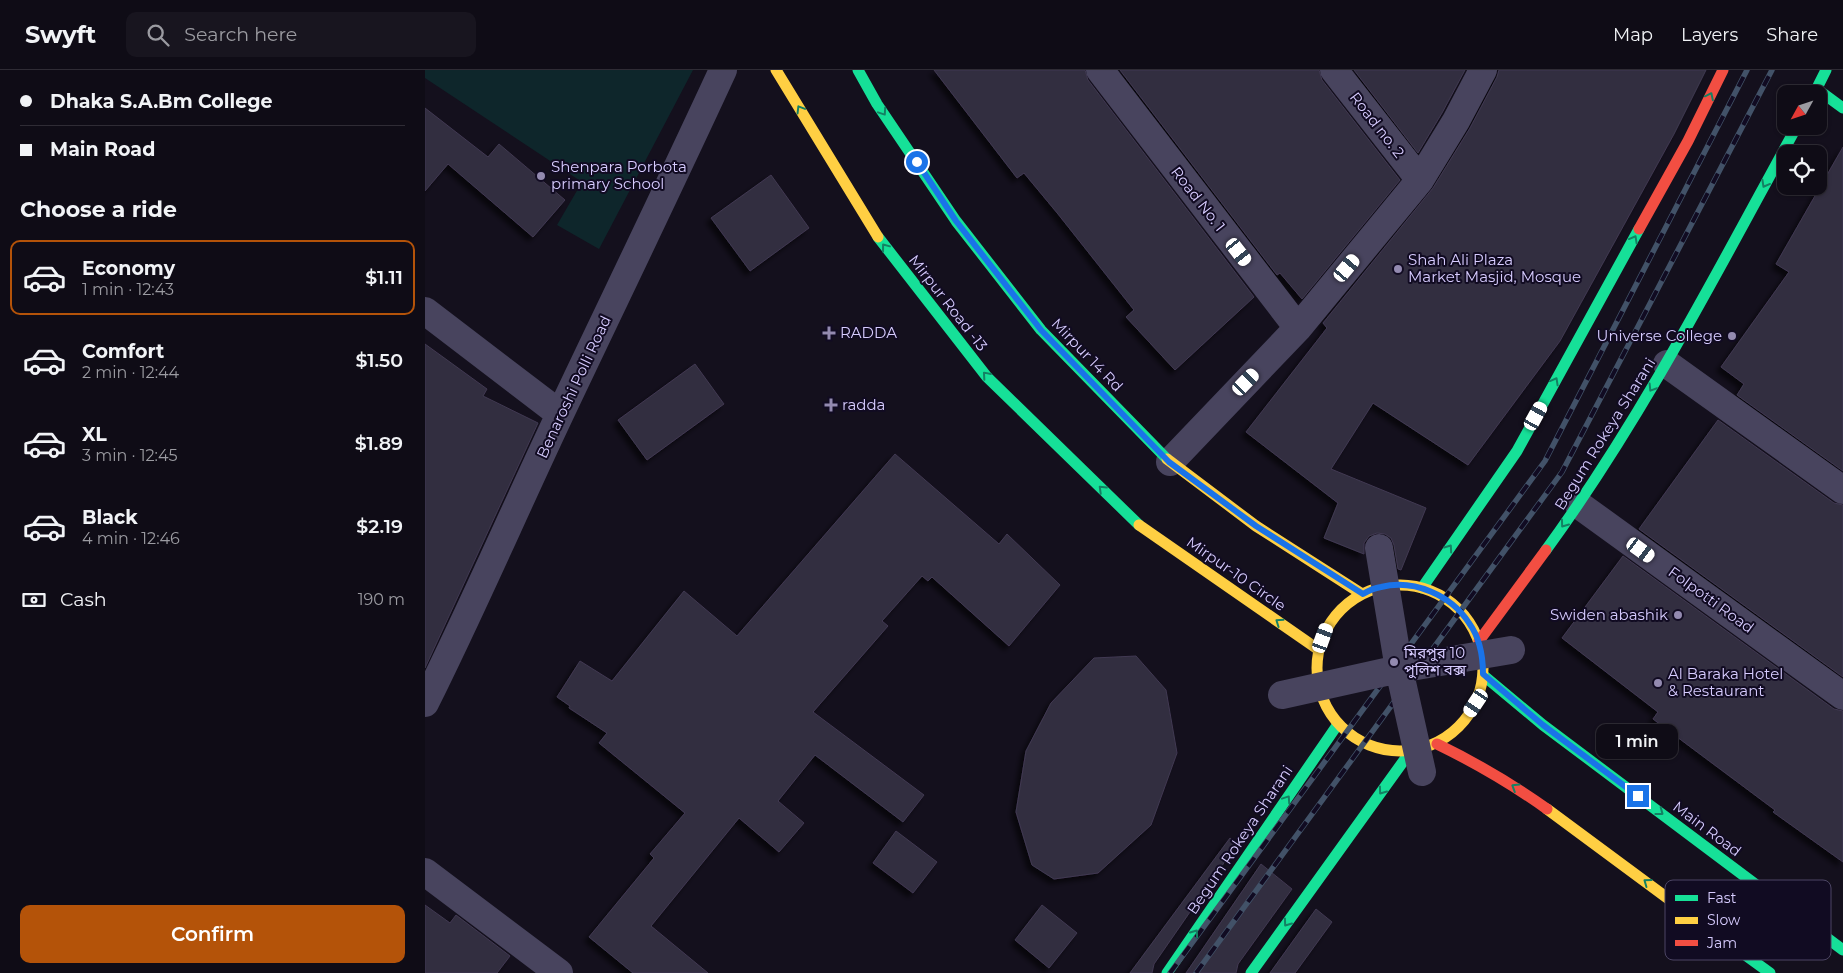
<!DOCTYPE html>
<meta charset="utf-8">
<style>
body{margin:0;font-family:Montserrat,"Noto Sans Bengali",sans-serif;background:#18151f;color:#f1f3f6;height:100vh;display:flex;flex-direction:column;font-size:19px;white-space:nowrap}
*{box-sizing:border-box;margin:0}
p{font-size:16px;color:#9b9ba1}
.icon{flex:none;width:28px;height:28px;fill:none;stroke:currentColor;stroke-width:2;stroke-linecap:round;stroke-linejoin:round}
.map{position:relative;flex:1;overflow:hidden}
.sheet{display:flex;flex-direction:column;background:#0f0c16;width:425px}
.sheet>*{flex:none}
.top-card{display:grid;align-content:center;height:110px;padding:0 20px;background:#0f0c16}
.needle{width:32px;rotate:230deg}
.controls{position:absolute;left:1352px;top:15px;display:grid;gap:10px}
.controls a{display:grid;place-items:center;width:50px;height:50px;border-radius:10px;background:#0f0c16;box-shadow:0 1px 4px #0004,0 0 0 1px #2f2c35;font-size:25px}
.end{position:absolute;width:22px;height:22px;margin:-11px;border:6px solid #1a73e8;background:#fff;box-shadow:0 0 0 2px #fff}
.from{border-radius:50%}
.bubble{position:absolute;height:35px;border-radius:10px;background:#0f0c16;box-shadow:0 1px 4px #0004,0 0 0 1px #2f2c35;font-size:16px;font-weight:600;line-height:35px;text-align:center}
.car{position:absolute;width:15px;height:30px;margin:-15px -8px;border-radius:6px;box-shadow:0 0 4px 1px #0007;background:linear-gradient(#fff 24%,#345 0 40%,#fff 0 76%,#345 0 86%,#fff 0)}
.top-card b{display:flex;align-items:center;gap:18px;height:48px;font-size:19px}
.top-card b+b{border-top:1px solid #2f2c35}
.top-card i{width:12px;height:12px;background:#f1f3f6}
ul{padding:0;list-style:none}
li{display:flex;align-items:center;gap:15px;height:75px;margin:0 10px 8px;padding:0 10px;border:2px solid transparent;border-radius:10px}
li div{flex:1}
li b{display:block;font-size:19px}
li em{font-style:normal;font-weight:600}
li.active{border-color:#b45309}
li>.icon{width:45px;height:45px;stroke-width:1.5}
h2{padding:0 20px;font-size:22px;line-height:60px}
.pay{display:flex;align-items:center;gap:12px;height:55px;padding:0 20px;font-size:19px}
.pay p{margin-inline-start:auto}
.action{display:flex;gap:10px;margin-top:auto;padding:10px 20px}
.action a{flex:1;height:58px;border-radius:10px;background:#b45309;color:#fff;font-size:20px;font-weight:600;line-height:58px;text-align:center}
header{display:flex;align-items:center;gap:30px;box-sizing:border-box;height:70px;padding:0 25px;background:#0f0c16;border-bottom:1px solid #2f2c35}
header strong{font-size:24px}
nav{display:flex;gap:28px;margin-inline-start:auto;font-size:18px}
.search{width:350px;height:45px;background:#18151f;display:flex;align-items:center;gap:12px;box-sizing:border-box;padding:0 18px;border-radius:10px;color:#9b9ba1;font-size:19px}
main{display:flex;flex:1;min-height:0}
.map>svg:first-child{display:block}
.green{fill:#0e262b}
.building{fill:#322e3f;stroke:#413952;filter:url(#shadow)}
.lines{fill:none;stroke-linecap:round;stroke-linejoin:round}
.street{stroke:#48445e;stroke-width:28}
.fast{stroke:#16e098;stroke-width:11}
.slow{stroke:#ffcf43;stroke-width:11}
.jam{stroke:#f24e42;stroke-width:11}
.rail-casing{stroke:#425268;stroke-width:5.5}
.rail{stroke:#110b22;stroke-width:4;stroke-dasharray:11;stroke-linecap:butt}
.street-bridge{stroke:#48445e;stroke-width:28}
.oneway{stroke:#148063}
.route{stroke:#1a73e8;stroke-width:6}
.poi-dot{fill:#938ab0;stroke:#110b22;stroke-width:2}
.labels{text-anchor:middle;stroke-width:4;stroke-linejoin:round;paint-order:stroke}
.street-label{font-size:15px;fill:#d7ccff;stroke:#110b22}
.poi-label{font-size:15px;fill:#d7ccff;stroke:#110b22;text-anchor:start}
.key{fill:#110b22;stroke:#4c4564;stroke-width:1}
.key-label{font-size:14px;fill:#d7ccff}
</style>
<header>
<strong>Swyft</strong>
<div class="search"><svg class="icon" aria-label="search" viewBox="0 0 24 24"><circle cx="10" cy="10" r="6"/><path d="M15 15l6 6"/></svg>Search here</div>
<nav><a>Map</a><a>Layers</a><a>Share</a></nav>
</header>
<main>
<section class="sheet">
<div class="top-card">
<b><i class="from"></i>Dhaka S.A.Bm College</b>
<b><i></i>Main Road</b>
</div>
<h2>Choose a ride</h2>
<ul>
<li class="active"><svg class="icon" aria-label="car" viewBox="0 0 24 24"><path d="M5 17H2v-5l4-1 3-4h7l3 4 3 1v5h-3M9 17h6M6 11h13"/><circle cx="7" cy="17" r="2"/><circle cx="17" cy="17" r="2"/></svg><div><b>Economy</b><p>1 min · 12:43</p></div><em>$1.11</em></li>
<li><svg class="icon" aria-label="car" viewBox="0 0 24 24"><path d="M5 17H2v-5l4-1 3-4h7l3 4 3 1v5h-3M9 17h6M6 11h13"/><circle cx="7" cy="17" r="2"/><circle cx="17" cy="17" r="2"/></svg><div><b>Comfort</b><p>2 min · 12:44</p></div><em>$1.50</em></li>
<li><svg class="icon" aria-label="car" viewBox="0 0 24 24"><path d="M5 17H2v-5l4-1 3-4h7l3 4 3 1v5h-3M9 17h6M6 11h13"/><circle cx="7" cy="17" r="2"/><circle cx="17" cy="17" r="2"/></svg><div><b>XL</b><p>3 min · 12:45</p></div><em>$1.89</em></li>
<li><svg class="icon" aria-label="car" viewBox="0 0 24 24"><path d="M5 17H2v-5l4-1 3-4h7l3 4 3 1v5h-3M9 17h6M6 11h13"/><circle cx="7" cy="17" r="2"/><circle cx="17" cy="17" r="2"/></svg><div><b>Black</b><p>4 min · 12:46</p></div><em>$2.19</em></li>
</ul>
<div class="pay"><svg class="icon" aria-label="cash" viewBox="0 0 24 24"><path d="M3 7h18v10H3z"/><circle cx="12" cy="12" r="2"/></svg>Cash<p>190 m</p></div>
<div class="action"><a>Confirm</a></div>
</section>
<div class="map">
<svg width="1418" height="903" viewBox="0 0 1418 903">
<defs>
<filter id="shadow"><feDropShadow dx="-4.5" dy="4.5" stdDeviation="2.5" flood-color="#0009"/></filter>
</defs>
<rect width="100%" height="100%" fill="#14101d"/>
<path class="green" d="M0 0H268L174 179 132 155 157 112 0 8Z"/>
<path class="building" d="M509 0H660L663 10 829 227 750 300 701 247 709 240 633 144 599 103 592 108Z
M695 0H894L897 10 975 110 877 229 855 203 852 205Z
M929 0H1040L1017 43 993 83Z
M1074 0H1281L1249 64 1135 271 1043 395 948 333 906 399 1001 438 976 500 973 499 969 475 966 468 960 464 952 463 944 466 939 473V484L899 468 913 433 821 362 902 258 898 253 1008 118 1045 58 1072 7Z
M0 38 63 87 74 74 140 130 108 167 23 94 0 121Z
M1418 77V401L1312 325 1319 314 1296 297 1364 202 1351 194Z
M346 105 384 158 325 201 286 148Z
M0 274 62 319 58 326 113 353 0 598Z
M270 294 299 334 222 390 193 350Z
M1293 350 1409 433 1418 435V607L1214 459Z
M470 384 574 474 582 464 635 515 584 576 507 507 503 511 497 506 457 551 463 556 388 642 499 725 478 752 390 685 353 731 379 753 354 782 314 748 226 856 283 903H208L164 867 229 788 225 784 260 743 174 673 182 663 144 638 145 636 132 627 155 591 187 611 259 521 312 566Z
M1198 486 1409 639 1418 641V792L1348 742 1350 740 1228 649 1233 642 1137 568Z
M711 586 741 620 752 683 726 755 673 803 629 809 607 795 591 742 601 681 626 633 669 588Z
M471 761 512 792 488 823 448 793Z
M805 768 812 774 729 894 727 903H705Z
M836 794 867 819 813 894 811 903H761Z
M0 835 25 853 31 845 85 886 72 903H0Z
M617 835 652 863 624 898 590 870Z
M891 839 907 852 870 903H845Z"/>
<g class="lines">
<path class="street" d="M675 0 873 258
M909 0 995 110
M0 241 135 344
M1242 294 1418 420
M745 392 873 258 995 110 1031 51 1058 0
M1154 435 1418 626
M0 633C48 537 90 439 136 342 190 228 245 115 298 0
M0 802 134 903"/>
<path class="fast" d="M433 0 452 34 531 151 616 260 742 389
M1392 19 1418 38
M1389 24 1401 0
M453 167 562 307 714 455
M1121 480C1218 347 1293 200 1372 56
M997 518 1092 381 1214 159
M1058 605 1118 655 1418 880
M1272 850 1345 903
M742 903 913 654
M826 903 985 682"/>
<path class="slow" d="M351 0 453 167
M742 389 831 456 937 524
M714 455 894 580
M892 598a83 83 0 1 1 166 0a83 83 0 1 1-166 0Z
M1122 739 1272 850"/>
<path class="jam" d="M1214 159 1263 71 1298 0
M1054 571 1121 480
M1012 674C1051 693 1087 714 1122 739"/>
<g class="rail-casing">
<path id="rail" d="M745 903 1120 391 1322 0
M771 903 1137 402 1347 0"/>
</g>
<use href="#rail" class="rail"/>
<path class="street-bridge" d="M954 478 974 599 997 702
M857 625 974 599 1086 580"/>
</g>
<defs><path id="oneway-chevron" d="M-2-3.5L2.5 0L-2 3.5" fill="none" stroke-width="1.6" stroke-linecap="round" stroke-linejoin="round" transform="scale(1.25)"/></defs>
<g class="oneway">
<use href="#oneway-chevron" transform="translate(1285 26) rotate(-64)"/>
<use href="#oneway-chevron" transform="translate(375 39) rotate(-121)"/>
<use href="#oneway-chevron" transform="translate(458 42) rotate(56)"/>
<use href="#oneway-chevron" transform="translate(1340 114) rotate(119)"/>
<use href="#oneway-chevron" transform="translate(1209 169) rotate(-61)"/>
<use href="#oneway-chevron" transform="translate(460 177) rotate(-127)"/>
<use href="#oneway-chevron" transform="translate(561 305) rotate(-131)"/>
<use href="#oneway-chevron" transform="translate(1130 311) rotate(-61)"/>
<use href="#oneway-chevron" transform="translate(1227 318) rotate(122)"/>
<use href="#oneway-chevron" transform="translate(677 419) rotate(-136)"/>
<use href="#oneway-chevron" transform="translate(1139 454) rotate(126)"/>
<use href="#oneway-chevron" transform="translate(1024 478) rotate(-55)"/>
<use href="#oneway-chevron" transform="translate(854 552) rotate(-145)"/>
<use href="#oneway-chevron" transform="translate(1090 717) rotate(-148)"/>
<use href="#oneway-chevron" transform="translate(957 721) rotate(126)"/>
<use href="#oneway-chevron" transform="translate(862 729) rotate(-56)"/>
<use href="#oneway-chevron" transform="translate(1235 742) rotate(37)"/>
<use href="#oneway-chevron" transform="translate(1222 812) rotate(-144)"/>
<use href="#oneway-chevron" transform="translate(862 853) rotate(126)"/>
<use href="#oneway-chevron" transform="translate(770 863) rotate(-55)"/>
</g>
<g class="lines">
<path class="route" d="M492 92 531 151 616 260 744 392 831 456 938 524C943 521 950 518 956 517 989 509 1026 525 1044 553 1055 568 1058 586 1058 604L1118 655 1213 726"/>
</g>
<g class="poi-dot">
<circle cx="116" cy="106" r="5"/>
<circle cx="973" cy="199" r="5"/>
<path d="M401.5 255.5h5v5h5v5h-5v5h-5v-5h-5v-5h5z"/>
<circle cx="1307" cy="266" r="5"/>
<path d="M403.5 327.5h5v5h5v5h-5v5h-5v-5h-5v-5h5z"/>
<circle cx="1253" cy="545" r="5"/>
<circle cx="969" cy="592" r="5"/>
<circle cx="1233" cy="613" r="5"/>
</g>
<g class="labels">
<g class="street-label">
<text transform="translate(952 55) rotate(52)" y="5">Road no. 2</text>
<text transform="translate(773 129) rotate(52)" y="5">Road No. 1</text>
<text transform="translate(523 233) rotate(52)" y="5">Mirpur Road -13</text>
<text transform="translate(662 285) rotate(46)" y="5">Mirpur 14 Rd</text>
<text transform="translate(149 317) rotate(-65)" y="5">Benaroshi Polli Road</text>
<text transform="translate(1180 364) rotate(-58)" y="5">Begum Rokeya Sharani</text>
<text transform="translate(811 504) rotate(35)" y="5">Mirpur-10 Circle</text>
<text transform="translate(1286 530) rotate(36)" y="5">Folpotti Road</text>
<text transform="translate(1282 759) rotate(37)" y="5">Main Road</text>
<text transform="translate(815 770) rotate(-56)" y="5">Begum Rokeya Sharani</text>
</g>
<g class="poi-label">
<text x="126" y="102">Shenpara Porbota<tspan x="126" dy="17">primary School</tspan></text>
<text x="983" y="195">Shah Ali Plaza<tspan x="983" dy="17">Market Masjid, Mosque</tspan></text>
<text x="415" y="268">RADDA</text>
<text x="1297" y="271" text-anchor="end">Universe College</text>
<text x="417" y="340">radda</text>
<text x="1243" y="550" text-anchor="end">Swiden abashik</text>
<text x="979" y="588">মিরপুর 10<tspan x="979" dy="17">পুলিশ বক্স</tspan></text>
<text x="1243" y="609">Al Baraka Hotel<tspan x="1243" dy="17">&amp; Restaurant</tspan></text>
</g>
</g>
<rect x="1240" y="810" width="166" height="80" rx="8" class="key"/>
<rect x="1250" y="825" width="23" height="6" fill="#16e098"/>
<rect x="1250" y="847" width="23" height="7" fill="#ffcf43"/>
<rect x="1250" y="870" width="23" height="6" fill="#f24e42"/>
<g class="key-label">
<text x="1282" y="833">Fast</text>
<text x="1282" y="855">Slow</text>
<text x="1282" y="878">Jam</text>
</g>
</svg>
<div class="controls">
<a><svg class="needle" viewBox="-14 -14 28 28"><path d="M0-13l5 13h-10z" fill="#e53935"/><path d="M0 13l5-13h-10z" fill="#9b9ba1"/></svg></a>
<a><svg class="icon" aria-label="locate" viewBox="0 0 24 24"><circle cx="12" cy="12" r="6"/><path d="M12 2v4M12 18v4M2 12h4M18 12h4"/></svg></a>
</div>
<i class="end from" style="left:492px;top:92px"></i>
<i class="end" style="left:1213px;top:726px"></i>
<div class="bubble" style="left:1171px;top:654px;width:82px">1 min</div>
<i class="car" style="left:814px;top:182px;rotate:142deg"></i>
<i class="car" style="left:922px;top:198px;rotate:40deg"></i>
<i class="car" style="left:821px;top:312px;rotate:44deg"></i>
<i class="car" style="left:1111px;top:346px;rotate:29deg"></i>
<i class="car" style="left:1216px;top:480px;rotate:126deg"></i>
<i class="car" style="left:898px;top:568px;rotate:20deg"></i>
<i class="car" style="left:1051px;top:633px;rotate:214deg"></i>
</div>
</main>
